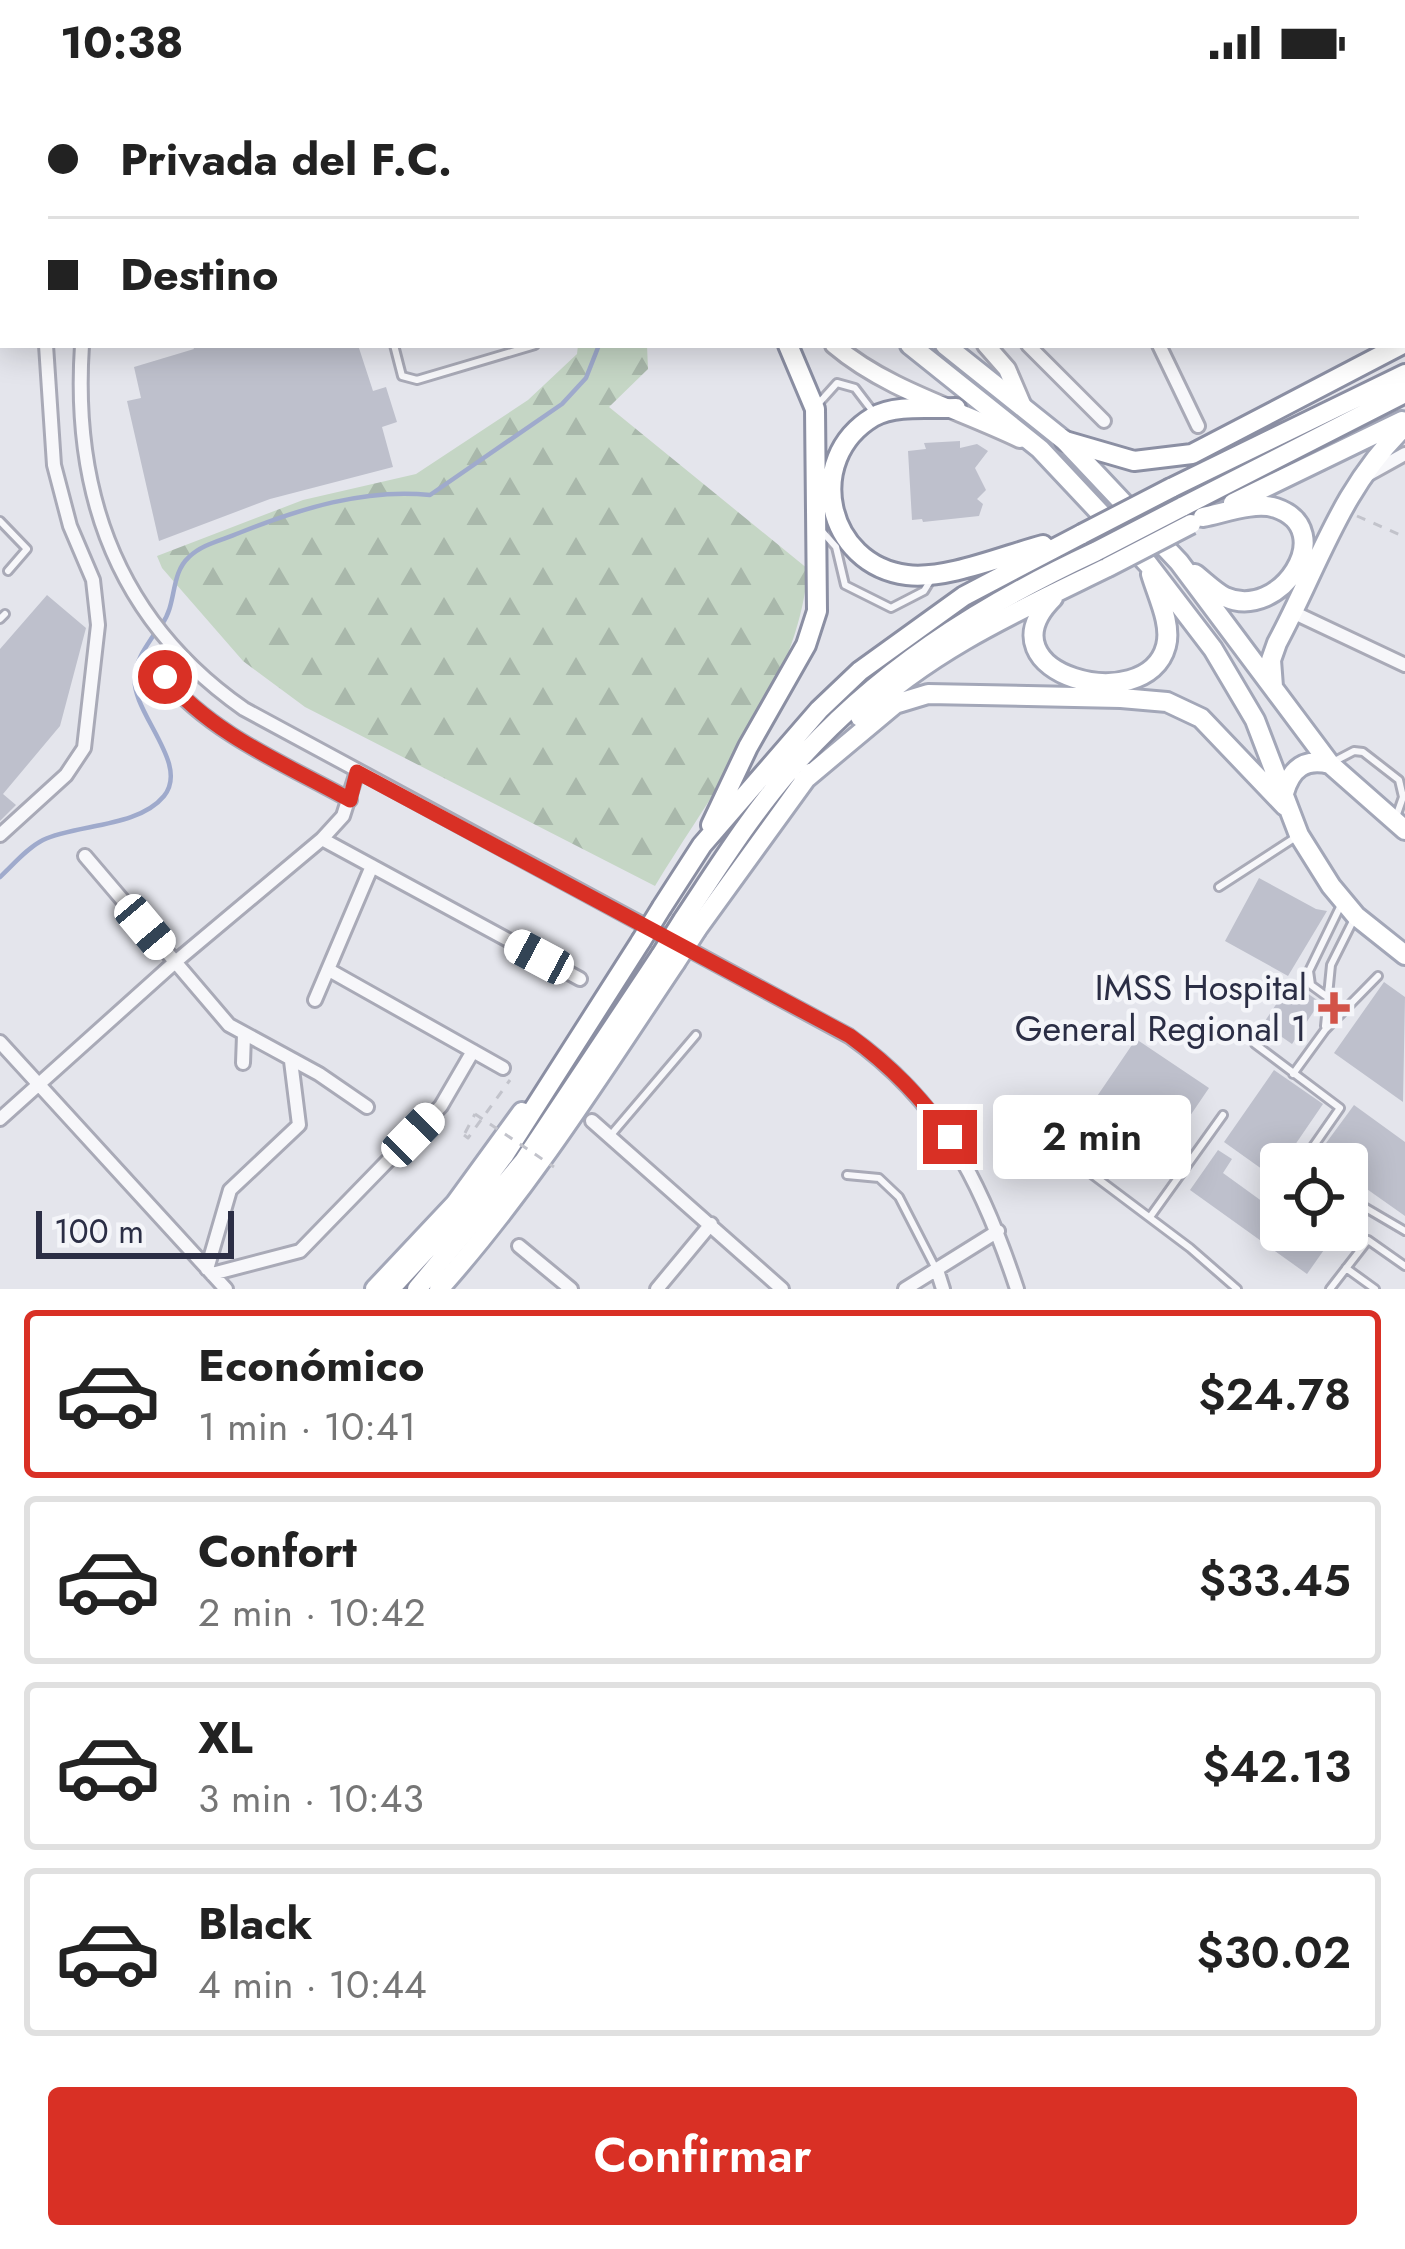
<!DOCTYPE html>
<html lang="es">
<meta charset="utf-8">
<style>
body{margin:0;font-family:Jost,sans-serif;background:#f6f6f6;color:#222;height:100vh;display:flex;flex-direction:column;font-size:45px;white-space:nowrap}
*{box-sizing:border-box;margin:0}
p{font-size:39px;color:#767676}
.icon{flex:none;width:66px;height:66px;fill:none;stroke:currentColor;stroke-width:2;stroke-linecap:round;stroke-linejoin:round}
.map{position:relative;height:1205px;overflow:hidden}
.details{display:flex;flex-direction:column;background:#fff;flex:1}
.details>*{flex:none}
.banner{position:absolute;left:0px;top:0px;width:1407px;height:264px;box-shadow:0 6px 30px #0003;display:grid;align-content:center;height:264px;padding:0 48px;background:#fff}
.buttons{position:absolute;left:1260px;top:1059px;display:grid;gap:24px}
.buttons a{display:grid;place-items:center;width:108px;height:108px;border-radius:12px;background:#fff;box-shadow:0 6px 30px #0003;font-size:60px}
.scale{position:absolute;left:36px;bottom:30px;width:198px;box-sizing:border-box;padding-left:12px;border:6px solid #2b2e45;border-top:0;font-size:33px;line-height:42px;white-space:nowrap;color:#2b2e45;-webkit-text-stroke:9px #f4f5f9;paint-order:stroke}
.end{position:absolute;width:54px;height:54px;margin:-27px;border:15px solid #d93025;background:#fff;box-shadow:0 0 0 6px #fff}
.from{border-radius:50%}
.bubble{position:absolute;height:84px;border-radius:12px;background:#fff;box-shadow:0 6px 30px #0003;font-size:39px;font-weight:600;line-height:84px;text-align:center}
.car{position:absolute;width:36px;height:72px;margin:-36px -18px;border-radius:15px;box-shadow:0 0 9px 3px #0007;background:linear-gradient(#fff 24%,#345 0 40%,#fff 0 76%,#345 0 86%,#fff 0)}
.banner b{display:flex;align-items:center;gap:42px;height:114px;font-size:45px}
.banner b+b{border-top:3px solid #e0e0e0}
.banner i{width:30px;height:30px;background:#222}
ul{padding:21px 0 0;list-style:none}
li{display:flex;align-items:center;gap:36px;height:168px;margin:0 24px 18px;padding:0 24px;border:6px solid #e0e0e0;border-radius:12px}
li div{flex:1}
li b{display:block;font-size:45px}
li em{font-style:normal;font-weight:600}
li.selected{border-color:#d93025}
li>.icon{width:108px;height:108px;stroke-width:1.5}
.action{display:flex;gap:24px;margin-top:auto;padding:24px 48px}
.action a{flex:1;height:138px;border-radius:12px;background:#d93025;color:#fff;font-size:48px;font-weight:600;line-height:138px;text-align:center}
.status{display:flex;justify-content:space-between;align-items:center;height:84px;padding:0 60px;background:#fff;direction:ltr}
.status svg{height:33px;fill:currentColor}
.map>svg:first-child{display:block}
.forest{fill:url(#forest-firs)}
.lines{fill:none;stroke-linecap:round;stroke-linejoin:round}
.stream{stroke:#9faacc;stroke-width:4.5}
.building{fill:#bec0cc}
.service-casing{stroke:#a9aab7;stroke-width:12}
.minor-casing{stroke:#a9aab7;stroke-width:18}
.tertiary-casing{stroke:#a9aab7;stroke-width:20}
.secondary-casing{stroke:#a9aab7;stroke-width:22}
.primary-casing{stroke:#a3a7b8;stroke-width:24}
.trunk-casing{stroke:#8b8fa3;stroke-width:24}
.path{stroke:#c2c3cb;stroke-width:3;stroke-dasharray:9 9;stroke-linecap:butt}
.service{stroke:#f7f7fa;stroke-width:6}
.minor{stroke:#f7f7fa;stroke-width:12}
.tertiary{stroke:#f7f7fa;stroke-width:14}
.secondary{stroke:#fff;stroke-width:16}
.primary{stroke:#fff;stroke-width:18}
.trunk{stroke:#fff;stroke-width:18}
.primary-bridge-casing{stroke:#a3a7b8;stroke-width:24;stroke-linecap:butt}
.trunk-bridge-casing{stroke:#8b8fa3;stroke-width:24;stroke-linecap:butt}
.path-bridge{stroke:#c2c3cb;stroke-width:3;stroke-dasharray:9 9;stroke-linecap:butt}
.primary-bridge{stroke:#fff;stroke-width:18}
.trunk-bridge{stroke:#fff;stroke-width:18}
.route{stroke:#d93025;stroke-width:15}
.poi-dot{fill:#d25348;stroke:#f4f5f9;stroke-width:4.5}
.labels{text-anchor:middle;stroke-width:9;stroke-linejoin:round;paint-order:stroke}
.poi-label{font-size:36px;fill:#2b2e45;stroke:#f4f5f9;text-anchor:end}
</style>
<div class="status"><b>10:38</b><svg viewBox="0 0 49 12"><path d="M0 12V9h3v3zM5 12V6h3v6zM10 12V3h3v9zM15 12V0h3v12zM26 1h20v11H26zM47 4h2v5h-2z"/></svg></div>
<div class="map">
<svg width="1405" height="1205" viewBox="0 0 1405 1205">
<defs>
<pattern id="forest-firs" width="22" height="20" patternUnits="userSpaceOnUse" patternTransform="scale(3)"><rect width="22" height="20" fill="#c5d6c5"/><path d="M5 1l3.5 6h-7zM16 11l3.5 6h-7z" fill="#a9b8ab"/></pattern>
</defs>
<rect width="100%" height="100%" fill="#e4e5ec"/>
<path class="forest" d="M578 261H647L648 285 609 323 808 485C798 600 714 704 655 802L305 623 243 577 162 484 157 472 303 416 416 390 528 316 577 270Z"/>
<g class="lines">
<path class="stream" d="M162 540C177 520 170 490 189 473 202 460 223 456 239 449 299 425 365 404 430 411L562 320 586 294 599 261
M0 793C13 781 27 764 43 756 75 740 138 744 164 712 191 679 129 627 135 591 137 574 146 563 155 549"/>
</g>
<path class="building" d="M192 261H358L373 307 386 303 397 338 382 343 393 383 270 415 159 457 127 317 141 314 134 283 194 265Z
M960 357V364L977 360 988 367 975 384 986 406 977 415 983 420 979 432 923 438 922 435 912 436 908 367 926 365 924 359Z
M47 511 86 544 60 642 3 710 16 721 0 737V565Z
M1259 794 1316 825 1327 827 1288 892 1225 857Z
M1291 898 1320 918 1292 960 1263 940Z
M1384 898 1405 913 1403 1018 1334 969Z
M1136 955 1209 1004 1160 1076 1087 1027Z
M1274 986 1323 1020 1273 1093 1224 1058Z
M1354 1021 1405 1058V1132L1347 1091V1080H1332L1318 1070Z
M1218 1066 1232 1075 1223 1089 1281 1131V1146H1303L1326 1163 1307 1190 1190 1106Z"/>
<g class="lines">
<g class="service-casing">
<path id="service" d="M0 189 3 192
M394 261 402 292 417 296 535 261
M819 319 837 299 855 304 874 329
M0 437 27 465 8 487
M820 445 836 463 845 501 891 524 924 507 932 494
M0 535 5 530
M1333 678 1354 667 1363 668 1399 696 1403 713 1396 733
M1219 803 1296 753
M1326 912 1311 901 1309 887 1340 823
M1325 942 1331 881 1354 835
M1255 960 1340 1024 1301 1080
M1293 990 1325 946 1378 892
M610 1052 696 951
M1096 1052 1077 1079 1190 1164 1237 1205
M847 1091 879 1094 899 1113 936 1185
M1347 1113 1405 1147
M1150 1133 1223 1031
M1346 1184 1375 1205
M1330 1205 1368 1156 1405 1182"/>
</g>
<g class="minor-casing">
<path id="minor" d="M923 0 925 3
M1021 0 1023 3
M1269 0 1270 3
M158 3 159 0
M868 3 873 0
M1117 3 1122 0
M1298 3 1303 0
M1404 37 1405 36
M82 261C72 411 118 537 244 625L849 952C942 1018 982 1099 1017 1205
M1028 261 1104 337
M1159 261 1198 342
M1369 390 1405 370
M1299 531 1405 581
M165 594C211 650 287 681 350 716
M0 751 66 691 84 664 98 541 93 496 70 442 54 381 46 261
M322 755 580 895
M85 772 229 941 319 990 367 1023
M329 886 503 984
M315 916 372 782
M0 958 226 1205
M243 979 244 951
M0 1035 174 879 322 755 343 732 357 688
M592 1037 782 1205
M519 1162 571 1205
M207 1185 230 1106 299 1041 291 977
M937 1186 943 1205
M212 1190 300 1167 441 1022 473 967
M657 1205 711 1140
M905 1205 998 1147"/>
</g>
<g class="tertiary-casing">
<path id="tertiary" d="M422 3 433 0
M0 223 3 221"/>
</g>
<g class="secondary-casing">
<path id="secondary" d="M539 0 548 3
M614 0 616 3
M591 3V0
M834 261C887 306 958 325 1020 355
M986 261 1007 285 1022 320"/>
</g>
<g class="primary-casing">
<path id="primary" d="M636 0 639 3
M664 0 666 3
M494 3 510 0
M910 261 1040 365 1148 480 1213 565 1255 636 1299 751 1331 802 1356 832 1405 871
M945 261 1065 357 1179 478 1330 680 1405 746
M1233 419 1402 337
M1195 490C1204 497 1215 508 1225 513 1280 538 1340 446 1276 424 1255 417 1224 429 1203 433
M1053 514C977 590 1147 635 1166 562 1172 540 1157 511 1151 490
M1273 603 1271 576 1277 559C1319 481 1340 405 1405 342
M860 633C932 565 1018 527 1106 484
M803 697 895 620 928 610 1121 614 1167 618 1201 634 1285 722
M1284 709C1291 684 1305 674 1330 680
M697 845 810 689
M375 1205 455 1120 522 1028
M439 1205C529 1104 600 991 675 879"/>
</g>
<g class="trunk-casing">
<path id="trunk" d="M956 324C931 325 895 320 873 333 803 375 826 481 907 491 946 496 1005 471 1043 461
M1065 357 1134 377 1192 370 1401 261
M1171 404 1405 290
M1182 423 1405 309
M711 741 748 663 806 561 817 527 815 325 788 261
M662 823 702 761 819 626 860 587 964 512 1082 450
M683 836C717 785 750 732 790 686 875 588 979 522 1095 468
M390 1205 463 1126 505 1070 641 857
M417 1205 524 1077 661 871"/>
</g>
<path class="path" d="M385 3V0
M1357 432 1405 453
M465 1049 475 1030
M464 1051 468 1054 510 996"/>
<use href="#service" class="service"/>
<use href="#minor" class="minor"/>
<use href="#tertiary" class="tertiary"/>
<use href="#secondary" class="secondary"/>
<use href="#primary" class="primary"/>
<use href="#trunk" class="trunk"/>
<g class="primary-bridge-casing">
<path id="primary-bridge" d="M679 0 684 3
M1108 483 1191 440
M675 879 697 845"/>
</g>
<g class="trunk-bridge-casing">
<path id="trunk-bridge" d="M1082 450 1171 404
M1097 467 1182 423
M641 857 662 823
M661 871 683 836"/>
</g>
<path class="path-bridge" d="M475 1030 554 1083"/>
<use href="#primary-bridge" class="primary-bridge"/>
<use href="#trunk-bridge" class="trunk-bridge"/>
</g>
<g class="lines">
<path class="route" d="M165 593C211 650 287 681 350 716L357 688 850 952C891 982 920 1012 950 1053"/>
</g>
<path class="poi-dot" d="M1328 906h12v12h12v12h-12v12h-12v-12h-12v-12h12z"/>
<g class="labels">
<g class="poi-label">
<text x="1307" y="916">IMSS Hospital<tspan x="1307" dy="41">General Regional 1</tspan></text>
</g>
</g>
</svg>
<div class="buttons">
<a><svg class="icon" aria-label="locate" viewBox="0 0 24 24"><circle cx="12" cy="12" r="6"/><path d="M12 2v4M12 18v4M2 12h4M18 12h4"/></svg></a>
</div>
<div class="scale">100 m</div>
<i class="end from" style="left:165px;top:593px"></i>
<i class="end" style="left:950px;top:1053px"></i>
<div class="bubble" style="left:993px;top:1011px;width:198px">2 min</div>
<i class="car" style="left:145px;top:843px;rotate:140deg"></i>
<i class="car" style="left:539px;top:873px;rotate:298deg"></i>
<i class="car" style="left:413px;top:1051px;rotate:44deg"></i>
<div class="banner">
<b><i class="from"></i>Privada del F.C.</b>
<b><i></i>Destino</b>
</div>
</div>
<section class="details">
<ul>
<li class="selected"><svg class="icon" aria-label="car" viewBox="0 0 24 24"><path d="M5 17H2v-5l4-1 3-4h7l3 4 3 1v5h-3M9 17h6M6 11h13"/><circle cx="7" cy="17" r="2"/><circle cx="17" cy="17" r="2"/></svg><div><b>Económico</b><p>1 min · 10:41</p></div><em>$24.78</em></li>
<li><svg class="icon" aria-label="car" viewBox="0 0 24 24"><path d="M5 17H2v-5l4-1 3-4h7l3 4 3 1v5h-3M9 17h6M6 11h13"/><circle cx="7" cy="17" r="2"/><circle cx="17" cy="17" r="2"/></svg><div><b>Confort</b><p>2 min · 10:42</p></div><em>$33.45</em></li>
<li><svg class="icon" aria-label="car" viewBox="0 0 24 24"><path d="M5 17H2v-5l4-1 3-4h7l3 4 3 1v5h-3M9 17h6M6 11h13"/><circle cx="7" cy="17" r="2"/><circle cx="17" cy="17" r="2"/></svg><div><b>XL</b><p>3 min · 10:43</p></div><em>$42.13</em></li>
<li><svg class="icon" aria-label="car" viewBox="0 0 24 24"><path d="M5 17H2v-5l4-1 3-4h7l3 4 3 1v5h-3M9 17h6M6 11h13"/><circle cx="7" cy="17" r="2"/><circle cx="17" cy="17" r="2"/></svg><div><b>Black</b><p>4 min · 10:44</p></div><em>$30.02</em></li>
</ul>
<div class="action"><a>Confirmar</a></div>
</section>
